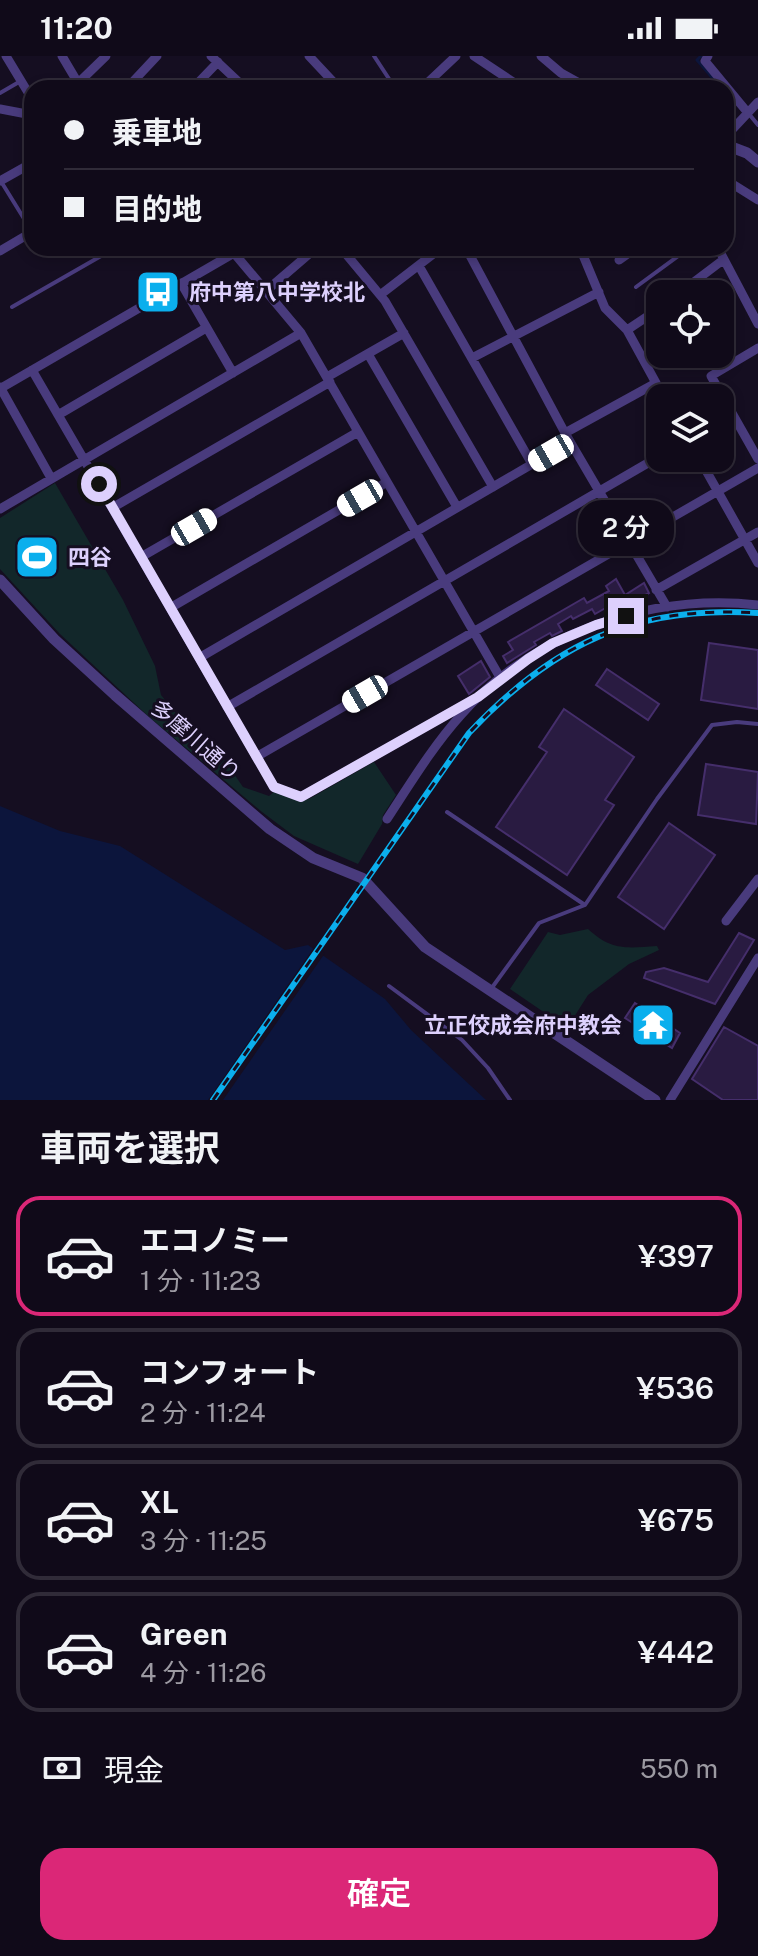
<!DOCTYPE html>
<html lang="ja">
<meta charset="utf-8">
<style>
body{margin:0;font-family:"Public Sans","Noto Sans JP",sans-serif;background:#191322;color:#f1f3f6;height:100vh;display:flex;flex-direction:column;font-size:30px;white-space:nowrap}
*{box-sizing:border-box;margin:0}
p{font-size:26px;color:#9c9aa2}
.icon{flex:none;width:44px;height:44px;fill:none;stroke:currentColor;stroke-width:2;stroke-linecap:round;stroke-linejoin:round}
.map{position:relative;height:1044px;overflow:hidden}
.drawer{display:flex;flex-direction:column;background:#100a19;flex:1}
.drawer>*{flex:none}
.hud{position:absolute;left:24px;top:24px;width:710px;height:176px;border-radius:24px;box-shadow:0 4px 12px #0003,0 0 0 2px #302b38;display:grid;align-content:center;height:176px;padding:0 40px;background:#100a19}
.buttons{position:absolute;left:646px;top:224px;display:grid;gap:16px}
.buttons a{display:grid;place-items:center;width:88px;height:88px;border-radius:16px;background:#100a19;box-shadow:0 4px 12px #0003,0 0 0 2px #302b38;font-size:40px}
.end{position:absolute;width:36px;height:36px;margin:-18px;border:10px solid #ddd0fd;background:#111;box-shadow:0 0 0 4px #111}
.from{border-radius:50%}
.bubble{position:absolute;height:56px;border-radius:24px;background:#100a19;box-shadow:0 4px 12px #0003,0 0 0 2px #302b38;font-size:26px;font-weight:600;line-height:56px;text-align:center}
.car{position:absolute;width:24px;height:48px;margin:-24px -12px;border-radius:10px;box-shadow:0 0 6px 2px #0007;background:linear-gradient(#fff 24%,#345 0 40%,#fff 0 76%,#345 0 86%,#fff 0)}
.hud b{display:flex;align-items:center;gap:28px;height:76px;font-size:30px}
.hud b+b{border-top:2px solid #302b38}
.hud i{width:20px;height:20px;background:#f1f3f6}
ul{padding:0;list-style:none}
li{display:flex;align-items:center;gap:24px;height:120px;margin:0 16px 12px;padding:0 24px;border:4px solid #302b38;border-radius:24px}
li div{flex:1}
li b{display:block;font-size:30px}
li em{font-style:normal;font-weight:600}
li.current{border-color:#db2777}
li>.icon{width:72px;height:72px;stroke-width:1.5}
h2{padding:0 40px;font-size:36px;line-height:96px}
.pay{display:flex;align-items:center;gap:20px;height:88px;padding:0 40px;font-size:30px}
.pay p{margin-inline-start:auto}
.primary-button{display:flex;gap:16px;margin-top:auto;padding:16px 40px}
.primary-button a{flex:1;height:92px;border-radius:24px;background:#db2777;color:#fff;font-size:32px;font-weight:600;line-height:92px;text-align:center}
.status{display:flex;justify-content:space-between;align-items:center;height:56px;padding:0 40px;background:#100a19;direction:ltr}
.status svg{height:22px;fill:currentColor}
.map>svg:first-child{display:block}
.green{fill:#12272a}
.water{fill:#0c153c}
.pier{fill:#150e21}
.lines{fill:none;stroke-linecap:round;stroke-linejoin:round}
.stream{stroke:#0c153c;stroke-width:3}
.building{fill:#291b41;stroke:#452e6b;stroke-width:2}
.service{stroke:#493b7d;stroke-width:4}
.minor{stroke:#493b7d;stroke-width:9}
.tertiary{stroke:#493b7d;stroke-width:11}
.rail-casing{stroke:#0bafed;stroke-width:6}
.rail{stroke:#150e21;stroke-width:3;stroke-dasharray:9;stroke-linecap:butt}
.route{stroke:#ddd0fd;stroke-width:10}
.labels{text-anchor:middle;stroke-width:6;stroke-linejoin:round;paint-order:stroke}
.poi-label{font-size:22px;font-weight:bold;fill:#ddd0fd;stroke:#150e21;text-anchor:start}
.street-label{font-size:22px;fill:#ddd0fd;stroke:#150e21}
</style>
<div class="status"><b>11:20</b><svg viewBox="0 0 49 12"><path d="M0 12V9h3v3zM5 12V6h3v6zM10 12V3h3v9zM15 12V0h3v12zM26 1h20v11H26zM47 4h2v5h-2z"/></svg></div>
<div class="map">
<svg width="758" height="1044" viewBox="0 0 758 1044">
<rect width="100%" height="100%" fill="#150e21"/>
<path class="green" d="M55 427 123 544 155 610 161 639 179 661 221 699 243 731 269 740 275 735 301 744 309 743 374 706 396 739 383 759 382 768 358 808 294 780 262 756 148 660 60 578 0 513V462Z
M588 873C612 895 626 892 657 890L659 894 629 908 588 939 567 972 510 933 548 876 560 879Z"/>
<path class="water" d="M0 750 60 775 120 790 285 894 308 889 385 943 411 974 486 1044H0Z"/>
<path class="pier" d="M315 890 325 897 223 1044H208Z"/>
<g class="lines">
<path class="stream" d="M701 0 697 4 717 27"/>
</g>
<path class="building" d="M616 523 625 539 644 527 649 537 620 553 616 546 595 558 592 553 573 563 571 560 558 568 562 575 552 580 550 577 534 586 536 589 507 607 503 600 513 594 508 586 584 542 587 547 609 535 606 530Z
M709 587 758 594V653L701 644Z
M481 605 490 621 469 638 458 620Z
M607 613 659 648 648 664 596 629Z
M564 653 634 701 605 744 614 749 567 819 496 771 547 696 539 691Z
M706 708 758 716 756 768 698 759Z
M669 767 715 799 664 873 618 841Z
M739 877 754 884 715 948 644 922 646 916 664 912 708 926Z
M635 947 680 977 672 992 625 962Z
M724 971 758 990V1044H723L692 1023Z"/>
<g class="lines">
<path class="service" d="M374 0 395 32
M0 37 19 26
M749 58 758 69
M2 127 31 174
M636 231 685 195
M12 251 115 192
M447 756 585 849
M389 930 462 984 488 1012 510 1044
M491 933 539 867 585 849 657 743 712 669 737 666 758 668"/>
<path class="minor" d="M6 0 32 43
M62 0 78 27
M211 0 245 32
M309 0 339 32
M474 0 522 32
M541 0 561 17 588 32
M708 0 705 5 748 57
M73 32 106 0
M127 32 157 0
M193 32 218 6
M422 32 456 0
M0 53 32 59
M726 85 729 77 758 46
M726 124 758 144
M0 125 32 107
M225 192 234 197 301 277 501 623
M341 192 385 245 493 431
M466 192 565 377 667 551
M580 192 605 252 627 274 656 327
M686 192H687
M718 192 758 268
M0 195 32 176
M619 204 636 192
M419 210 532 408
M181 227 233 317
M266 235 316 192
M678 238 723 204
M380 239 441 192
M627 274 660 252
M758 292 711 320 758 403
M368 298 457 451
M472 302 599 236
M32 314 274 731 301 741 478 641
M327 321 404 277
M0 331 51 422
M1 332 234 197
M58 359 206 272
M565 377 656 327 664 342
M699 402 758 507
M112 452 330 326
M0 453 301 277
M141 501 358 376
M656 534 758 476
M170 552 387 426
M199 602 570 386
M227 651 660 400
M256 701 758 412
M387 763C410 728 433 690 461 659 533 577 651 537 758 549
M726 865 758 823
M670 1044 758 902"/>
<path class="tertiary" d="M726 89 747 97 758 106
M0 524 54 583 115 639 270 773 313 802 362 822 425 891 655 1044"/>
<g class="rail-casing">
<path id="rail" d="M213 1044 469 677C553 588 634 549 758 557"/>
</g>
<use href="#rail" class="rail"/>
</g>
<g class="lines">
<path class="route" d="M99 428 274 731 301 741 478 641 528 603 553 587 596 569 626 560"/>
</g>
<defs>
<g id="bus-square" transform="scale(2.3)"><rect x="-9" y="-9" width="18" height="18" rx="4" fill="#0bafed" stroke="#150e21"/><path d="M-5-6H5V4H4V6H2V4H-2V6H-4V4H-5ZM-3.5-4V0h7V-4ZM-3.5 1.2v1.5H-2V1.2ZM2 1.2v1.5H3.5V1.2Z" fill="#fff"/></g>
<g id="stadium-square" transform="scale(2.3)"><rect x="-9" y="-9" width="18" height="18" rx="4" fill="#0bafed" stroke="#150e21"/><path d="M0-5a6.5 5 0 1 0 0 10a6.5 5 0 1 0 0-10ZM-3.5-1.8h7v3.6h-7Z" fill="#fff"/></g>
<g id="temple-square" transform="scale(2.3)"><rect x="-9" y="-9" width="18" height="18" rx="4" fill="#0bafed" stroke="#150e21"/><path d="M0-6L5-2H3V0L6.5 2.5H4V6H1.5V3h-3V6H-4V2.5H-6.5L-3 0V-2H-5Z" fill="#fff"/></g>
</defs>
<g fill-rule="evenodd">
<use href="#bus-square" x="158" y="236"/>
<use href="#stadium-square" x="37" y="501"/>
<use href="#temple-square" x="653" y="969"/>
</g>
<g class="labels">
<g class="poi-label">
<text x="189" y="244">府中第八中学校北</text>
<text x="68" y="509">四谷</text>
<text x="622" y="977" text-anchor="end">立正佼成会府中教会</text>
</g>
<g class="street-label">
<text transform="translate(196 684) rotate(41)" y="8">多摩川通り</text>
</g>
</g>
</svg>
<div class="buttons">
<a><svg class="icon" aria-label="locate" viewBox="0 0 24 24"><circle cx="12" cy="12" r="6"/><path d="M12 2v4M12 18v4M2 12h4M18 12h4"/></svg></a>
<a><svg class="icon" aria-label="layers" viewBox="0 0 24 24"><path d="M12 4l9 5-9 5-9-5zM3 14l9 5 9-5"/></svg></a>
</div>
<i class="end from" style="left:99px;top:428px"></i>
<i class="end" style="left:626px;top:560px"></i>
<div class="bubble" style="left:578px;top:444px;width:96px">2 分</div>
<i class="car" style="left:551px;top:397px;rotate:240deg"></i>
<i class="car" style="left:360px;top:442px;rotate:240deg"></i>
<i class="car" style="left:194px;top:471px;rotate:60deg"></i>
<i class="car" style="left:365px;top:638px;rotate:240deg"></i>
<div class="hud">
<b><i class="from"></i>乗車地</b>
<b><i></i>目的地</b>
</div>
</div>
<section class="drawer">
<h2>車両を選択</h2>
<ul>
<li class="current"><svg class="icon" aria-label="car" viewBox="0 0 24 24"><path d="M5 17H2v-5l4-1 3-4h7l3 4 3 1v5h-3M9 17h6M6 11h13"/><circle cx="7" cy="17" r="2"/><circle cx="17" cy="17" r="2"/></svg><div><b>エコノミー</b><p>1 分 · 11:23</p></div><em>¥397</em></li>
<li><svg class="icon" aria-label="car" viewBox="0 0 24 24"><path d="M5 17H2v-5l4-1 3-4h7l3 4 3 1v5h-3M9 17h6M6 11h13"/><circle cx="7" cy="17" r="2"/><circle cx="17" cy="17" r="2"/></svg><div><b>コンフォート</b><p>2 分 · 11:24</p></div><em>¥536</em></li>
<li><svg class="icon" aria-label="car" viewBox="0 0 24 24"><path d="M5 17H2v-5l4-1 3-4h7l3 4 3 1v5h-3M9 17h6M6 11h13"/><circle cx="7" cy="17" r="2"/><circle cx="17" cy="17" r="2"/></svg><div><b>XL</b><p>3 分 · 11:25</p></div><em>¥675</em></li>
<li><svg class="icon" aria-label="car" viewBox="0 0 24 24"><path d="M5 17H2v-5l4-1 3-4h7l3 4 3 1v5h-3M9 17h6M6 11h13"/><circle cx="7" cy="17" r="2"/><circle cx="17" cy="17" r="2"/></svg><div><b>Green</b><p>4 分 · 11:26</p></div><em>¥442</em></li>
</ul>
<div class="pay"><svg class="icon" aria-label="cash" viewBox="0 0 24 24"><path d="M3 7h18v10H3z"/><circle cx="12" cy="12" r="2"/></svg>現金<p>550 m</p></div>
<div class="primary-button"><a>確定</a></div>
</section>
